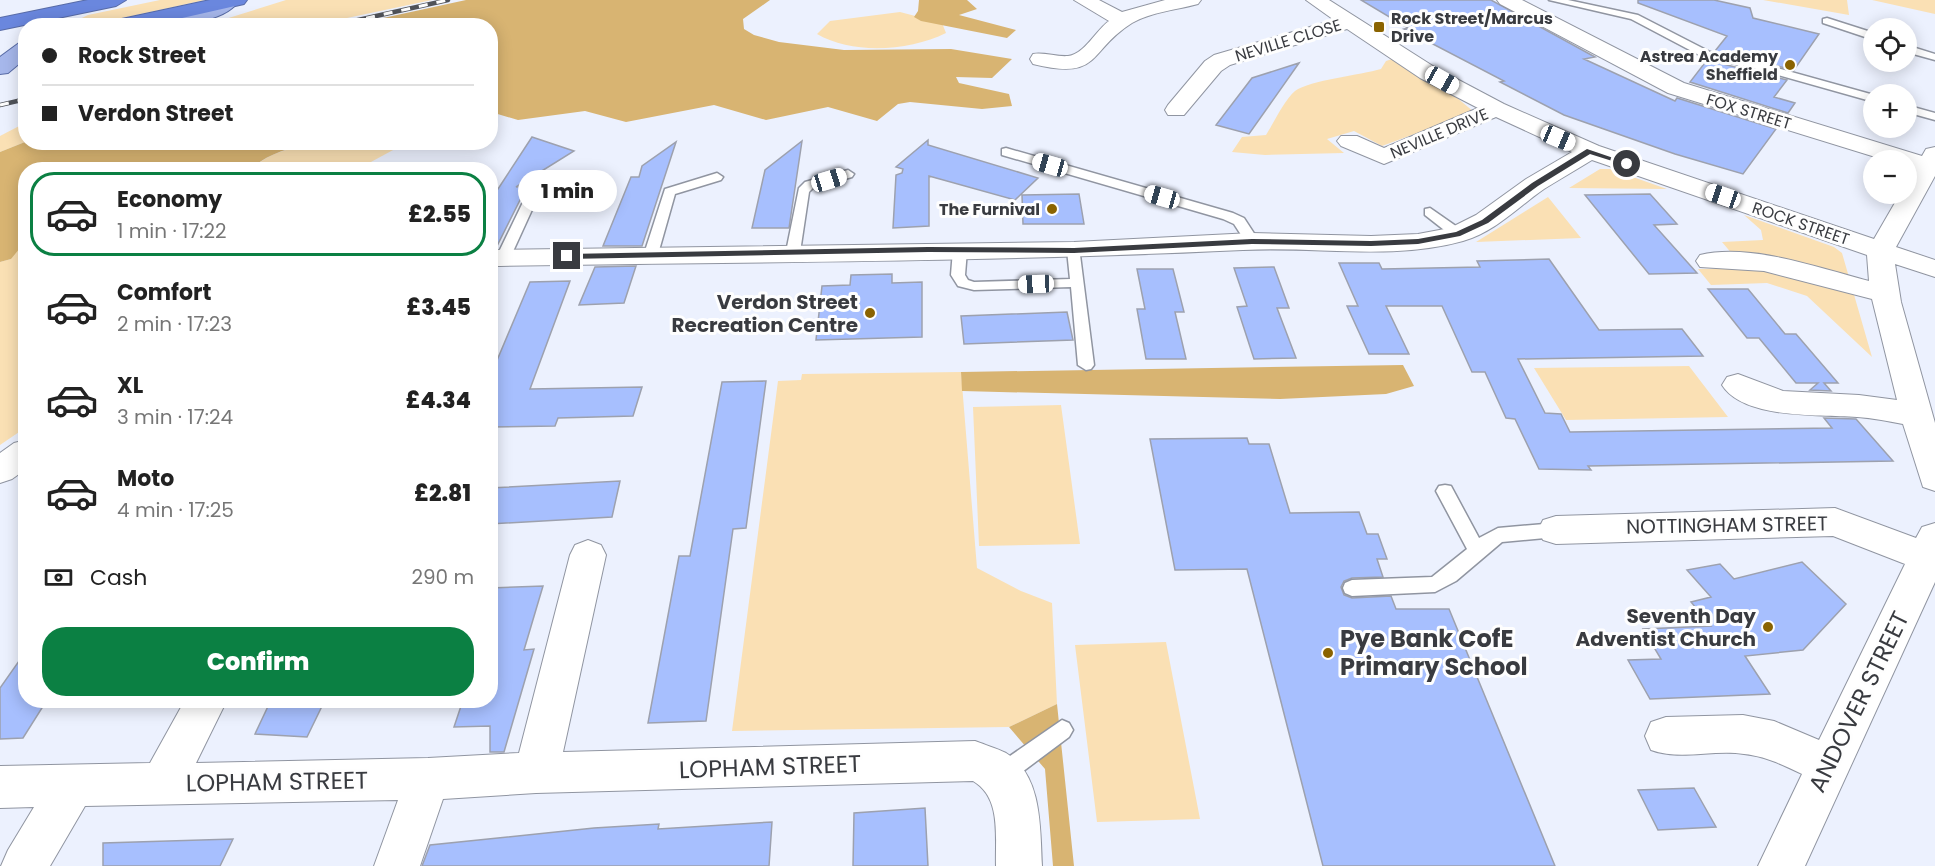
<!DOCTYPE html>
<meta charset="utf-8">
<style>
body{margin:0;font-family:Poppins,sans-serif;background:#f2f2f2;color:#222;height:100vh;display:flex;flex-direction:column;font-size:22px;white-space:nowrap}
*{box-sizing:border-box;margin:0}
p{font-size:20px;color:#767676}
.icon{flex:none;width:33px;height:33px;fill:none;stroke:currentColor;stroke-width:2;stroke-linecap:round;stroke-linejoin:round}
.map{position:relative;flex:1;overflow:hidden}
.side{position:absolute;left:18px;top:162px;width:480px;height:546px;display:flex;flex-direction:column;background:#fff;border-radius:24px;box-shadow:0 3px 15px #0003}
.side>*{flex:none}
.hud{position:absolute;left:18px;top:18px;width:480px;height:132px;border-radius:24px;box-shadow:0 3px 15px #0003;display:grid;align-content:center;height:132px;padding:0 24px;background:#fff}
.fabs{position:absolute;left:1863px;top:18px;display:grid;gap:12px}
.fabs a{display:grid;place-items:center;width:54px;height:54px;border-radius:50%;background:#fff;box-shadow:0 3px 15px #0003;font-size:30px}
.end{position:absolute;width:27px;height:27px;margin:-14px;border:8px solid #393b40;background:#fff;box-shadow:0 0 0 3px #fff}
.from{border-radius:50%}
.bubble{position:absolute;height:42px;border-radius:21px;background:#fff;box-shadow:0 3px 15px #0003;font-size:20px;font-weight:800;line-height:42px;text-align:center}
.car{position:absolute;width:18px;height:36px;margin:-18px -9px;border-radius:8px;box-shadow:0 0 4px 2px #0007;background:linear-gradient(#fff 24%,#345 0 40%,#fff 0 76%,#345 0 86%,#fff 0)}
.hud b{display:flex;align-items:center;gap:21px;height:57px;font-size:22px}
.hud b+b{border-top:2px solid #e0e0e0}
.hud i{width:15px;height:15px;background:#222}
ul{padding:10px 0 0;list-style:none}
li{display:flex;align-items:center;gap:18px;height:84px;margin:0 12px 9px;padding:0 12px;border:3px solid transparent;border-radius:24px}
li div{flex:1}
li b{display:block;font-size:22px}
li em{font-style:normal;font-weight:800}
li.current{border-color:#0b8043}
li>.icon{width:54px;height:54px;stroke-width:1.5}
.pay{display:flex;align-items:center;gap:15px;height:66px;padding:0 24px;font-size:22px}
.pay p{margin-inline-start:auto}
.button{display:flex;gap:12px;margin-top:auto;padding:12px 24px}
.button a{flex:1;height:69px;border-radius:24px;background:#0b8043;color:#fff;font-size:24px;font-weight:800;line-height:69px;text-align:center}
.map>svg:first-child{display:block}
.green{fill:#fae0b4}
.forest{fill:#d8b472}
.building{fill:#a7bffe;stroke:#9da1ae;stroke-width:1.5}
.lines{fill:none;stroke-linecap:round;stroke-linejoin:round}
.lane-casing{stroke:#9095a1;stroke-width:3}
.street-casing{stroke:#9095a1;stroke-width:2}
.primary-casing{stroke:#596ca7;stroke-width:2}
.highway-casing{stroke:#596ca7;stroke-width:2}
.lane{fill:#fff;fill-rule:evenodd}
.street{fill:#fff;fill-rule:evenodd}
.primary{fill:#a6b7eb;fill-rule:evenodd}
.highway{fill:#6a87de;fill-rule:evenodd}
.rail-casing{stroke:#505359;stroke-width:4.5}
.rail{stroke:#fefefe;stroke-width:3;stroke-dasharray:9;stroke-linecap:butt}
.route{fill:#393b40}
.poi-dot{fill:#8a6301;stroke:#fefefe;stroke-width:2}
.labels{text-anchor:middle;stroke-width:6;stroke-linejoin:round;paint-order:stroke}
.far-poi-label{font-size:16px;font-weight:bold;fill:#393b40;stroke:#fefefe;text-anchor:end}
.far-street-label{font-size:16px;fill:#393b40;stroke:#fefefe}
.poi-label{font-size:20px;font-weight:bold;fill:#393b40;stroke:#fefefe;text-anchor:end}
.street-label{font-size:20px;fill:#393b40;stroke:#fefefe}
.near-poi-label{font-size:24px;font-weight:bold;fill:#393b40;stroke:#fefefe;text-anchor:start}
.near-street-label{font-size:24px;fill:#393b40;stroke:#fefefe}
</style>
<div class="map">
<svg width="1935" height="866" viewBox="0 0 1935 866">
<rect width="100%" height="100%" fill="#ecf1fe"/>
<path class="green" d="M160 0H205L90 25 65 26 88 15Z
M286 0H432L314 25H206Z
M1763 0H1847L1849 15Z
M1872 0H1935V14Z
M900 12 942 23 946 33C909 51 853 55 817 34L830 21Z
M1392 59 1456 97 1474 112 1382 146 1354 131 1327 139 1344 153 1265 155 1232 152 1242 137 1266 135C1273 124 1285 99 1295 91 1310 80 1361 75 1381 69L1386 61Z
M25 123V142L0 152V136Z
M311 143H406L358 169 338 162 322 169 251 170C267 153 289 149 311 143Z
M1600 169H1610L1667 189 1569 188Z
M1548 197 1581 238 1476 242Z
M1744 215 1834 247 1842 253 1872 357 1807 296 1767 283 1711 285 1698 269 1744 268 1722 242 1763 240 1761 230Z
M25 232V428L0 445V262L11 259Z
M1689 366 1728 417 1566 420 1534 368Z
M961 372 977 568 1021 591 1052 603 1057 704 1009 727 732 731 778 381 801 380 802 374Z
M1061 405 1080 544 979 546 973 407Z
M1166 642 1200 819 1097 822 1075 645Z"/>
<path class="forest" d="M466 0H770L743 19 744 29 754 35 779 42 844 50 951 49 1012 59 992 78 956 77 959 83 1009 94 1012 106 982 109 910 102 898 104 877 121 828 107 766 120 714 105 626 122 585 111 518 120 491 112 490 26 351 25Z
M919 0H967L977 9 959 15 1016 30 1007 38 921 21 914 17 918 11Z
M25 142H26L311 143C289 148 267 154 251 169L26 170 24 243 11 259 0 262V152Z
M1403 365 1414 386 1386 394 1280 399 962 391 961 372Z
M1057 704 1074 866H1053L1045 769 1009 727Z"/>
<path class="building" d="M1361 0H1491L1595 57 1584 59 1675 101 1677 98 1776 129 1743 174 1675 154 1564 115 1500 82 1504 81 1404 29 1408 28Z
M1638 0H1714L1750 8 1753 18 1819 34 1794 70 1715 51 1727 36 1638 3Z
M1707 60 1787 80 1774 97 1795 103 1788 113 1690 82Z
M1299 63 1249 134 1216 125 1252 78Z
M532 137 574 151 516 187 527 186 496 248H490V190L498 189Z
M928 140V145L1038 178 1015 200 929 176V226L893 228 896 175 902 173 903 169 896 167Z
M802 141 789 228H752L765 170Z
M676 142 642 246H603L631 177H639L642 166Z
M1079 194 1084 224H1023L1022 195Z
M1650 194 1677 224 1654 225 1697 273 1649 274 1585 195Z
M1549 259 1599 330 1682 329 1703 356 1518 359 1545 413 1561 414 1570 432 1832 428 1824 418 1856 419 1893 461 1588 466 1591 470 1539 469 1515 419 1506 418 1485 372H1472L1442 306H1386L1409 354H1369L1347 306H1358L1339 263H1379L1382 269 1480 267 1477 261Z
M636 266 624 303 579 305 595 267Z
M1274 267 1289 308H1277L1296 358 1254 359 1237 307 1247 306 1234 268Z
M1137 269H1173L1184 312H1175L1186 359H1146L1137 309H1145Z
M892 274V283L922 282V337L816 340 822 286 850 285 851 275Z
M570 281 530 389 642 387 633 416 558 418 555 426 490 427V377L530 282Z
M1708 289H1748L1785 334H1796L1838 383H1824L1831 391 1810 390 1818 383H1796L1759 338H1747Z
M1067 312 1073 340 964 344 961 316Z
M766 381 746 528 733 529 706 721 648 723 679 556H690L722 382Z
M1247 438 1249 444H1269L1290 513 1359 512 1367 534H1378L1387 559H1377L1383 577 1352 578 1344 581 1341 587 1344 595 1352 598 1391 596 1396 609H1449L1555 866H1323L1247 569 1175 570 1150 439Z
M620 481 612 517 490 524V488Z
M1802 562 1846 604 1803 650 1745 656 1770 694 1650 699 1628 660 1661 659 1643 629 1711 626 1691 602 1711 597 1687 570 1720 564 1734 579Z
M543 586 524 650 534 649 504 752H490V726L454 727 463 700H490V588Z
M26 651V700H47L23 738 0 739V688Z
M271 700H325L307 737 255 734Z
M1694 788 1716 827 1658 830 1638 790Z
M925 808 928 866H853L854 813Z
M772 822 769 866H422L430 845 594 828 659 824 658 829Z
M233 839 220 866H103V843Z"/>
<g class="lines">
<g class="lane-casing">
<path id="lane" d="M1549 0H1568L1638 15 1710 52 1752 61 1874 95V102L1746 66 1703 57 1631 19Z
M1827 18 1874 33V40L1823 23V19Z
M1906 45 1935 54V60L1906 52Z
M1906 105 1935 113V120L1906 112Z
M1006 148 1233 213 1244 218 1259 241 1252 245 1247 244 1234 224 1223 219 1002 155V149Z
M848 170 854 174 852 177 813 188 809 192 800 252 793 256 788 255 786 252 799 188 805 182Z
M717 173 723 177 721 180 675 194 658 254 651 258 646 257 644 254 665 189Z
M586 176 590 177V183L543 197 536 201 510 258 503 262 498 261 496 258 526 196 533 191Z
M1430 208 1463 231V237H1453L1425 215V209Z
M960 246 967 250 965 275 968 280 974 282 1070 279 1067 250 1074 246 1079 247 1094 365 1091 369 1086 370 1078 365 1071 287 974 290 958 286 951 275 953 250Z
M1445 485 1451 486 1479 538 1498 528 1556 523 1562 525 1565 530 1562 535 1556 537 1502 542 1456 581 1435 592 1352 596 1345 593 1343 588 1345 583 1352 580 1432 577 1467 549 1436 491 1439 486Z
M1062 720 1069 723 1073 730 1069 737 1010 781 1002 784 994 781 991 774 994 767Z"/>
</g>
<g class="street-casing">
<path id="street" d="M1074 0H1099L1122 12 1165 0H1201L1198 4C1176 10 1151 12 1132 23 1087 51 1102 81 1033 64L1030 59 1033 54C1045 52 1056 57 1068 56 1085 54 1096 30 1109 21Z
M1306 0H1329L1436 68 1504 104 1599 146 1874 239 1900 194H1906V182L1914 169 1906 167V160H1885L1668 93 1500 4 1497 0H1522L1684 83 1922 156 1926 149 1935 147V176L1896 247 1935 260V277L1895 264 1901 302 1935 423V491L1923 487 1903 424C1887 421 1872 418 1857 417 1821 414 1744 420 1722 385L1727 377 1738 374 1783 391 1859 395 1897 400 1872 299 1764 271 1700 267 1696 261 1700 255C1751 243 1819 268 1869 281L1867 255 1592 160C1576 170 1560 179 1544 189 1518 207 1495 232 1463 241 1391 261 1317 246 1243 250 993 262 741 262 490 266V250L1074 242 1252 233 1371 236 1418 234 1450 228 1476 215 1526 179 1572 152 1496 117 1384 164 1341 146 1337 141 1341 136H1357L1384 148 1478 108 1420 78 1347 29 1230 65 1221 71 1184 115H1168L1165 110 1168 105 1205 61 1214 55 1334 20Z
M26 440V469L12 479 0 483V453L14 443Z
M1835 508 1916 538 1922 527 1935 523V582L1805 866H1758L1802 774C1783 765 1765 756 1744 754 1713 749 1681 761 1651 750L1645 736 1651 722 1666 717 1743 715 1774 721 1819 740 1905 564 1833 536 1556 544 1543 540 1538 530 1543 520 1556 516Z
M588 540 601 545 606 555 563 752 975 741C985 745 996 748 1006 753 1043 775 1040 830 1042 866H996C995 837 1002 798 973 781L536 793 443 799 420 866H374L398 800 85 806 50 866H1L8 850 34 807 0 808V766L150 763 185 700H227L196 763 428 758 519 753 570 555 575 545Z"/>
</g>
<g class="primary-casing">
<path id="primary" d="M217 0 238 2C223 23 176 26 153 26L156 22Z
M26 41V58L8 73 0 74V57L19 43Z"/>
</g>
<g class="highway-casing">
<path id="highway" d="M88 0H126L116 6 0 30V18Z
M210 0H247L244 4 147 26H107L117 20Z"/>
</g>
<use href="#lane" class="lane"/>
<use href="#street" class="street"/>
<use href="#primary" class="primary"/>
<use href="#highway" class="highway"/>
<g class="rail-casing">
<path id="rail" d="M331 26 448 0
M0 105 26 99"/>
</g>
<use href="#rail" class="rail"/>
</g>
<path class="route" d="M1587 149 1631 164 1625 165 1590 154 1538 186 1488 223 1460 236 1418 244 1371 246 1252 244 1074 253 928 252 567 259 562 256 567 254 928 247 1074 248 1252 239 1371 241 1418 239 1456 232 1482 220 1532 183Z"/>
<g class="poi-dot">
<rect x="1373" y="21" width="12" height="12" rx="3"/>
<circle cx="1790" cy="65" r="6"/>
<circle cx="1052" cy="209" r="6"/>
<circle cx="870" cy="313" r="6"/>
<circle cx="1768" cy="627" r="6"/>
<circle cx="1328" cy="653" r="6"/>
</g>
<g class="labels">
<g class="far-poi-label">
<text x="1391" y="24" text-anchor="start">Rock Street/Marcus<tspan x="1391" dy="18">Drive</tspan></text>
<text x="1778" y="62">Astrea Academy<tspan x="1778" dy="18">Sheffield</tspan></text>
<text x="1040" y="215">The Furnival</text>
</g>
<g class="far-street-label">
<text transform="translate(1288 40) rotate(-17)" y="6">NEVILLE CLOSE</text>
<text transform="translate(1749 111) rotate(17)" y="6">FOX STREET</text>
<text transform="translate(1439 133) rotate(-23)" y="6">NEVILLE DRIVE</text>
<text transform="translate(1801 223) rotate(19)" y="6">ROCK STREET</text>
</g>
<g class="poi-label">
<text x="858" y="309">Verdon Street<tspan x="858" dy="23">Recreation Centre</tspan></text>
<text x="1756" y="623">Seventh Day<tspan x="1756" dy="23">Adventist Church</tspan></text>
</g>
<g class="street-label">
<text transform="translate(1727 525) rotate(-1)" y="7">NOTTINGHAM STREET</text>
</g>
<g class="near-poi-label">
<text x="1340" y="647">Pye Bank CofE<tspan x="1340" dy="28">Primary School</tspan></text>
</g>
<g class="near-street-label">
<text transform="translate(1859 702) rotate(-64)" y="8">ANDOVER STREET</text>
<text transform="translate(770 767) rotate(-2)" y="8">LOPHAM STREET</text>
<text transform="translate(277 782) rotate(-1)" y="8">LOPHAM STREET</text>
</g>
</g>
</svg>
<div class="fabs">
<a><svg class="icon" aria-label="locate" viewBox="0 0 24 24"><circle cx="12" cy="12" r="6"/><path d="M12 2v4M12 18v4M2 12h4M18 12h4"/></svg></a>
<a>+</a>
<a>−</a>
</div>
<i class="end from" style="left:1627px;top:164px"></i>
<i class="end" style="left:567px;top:256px"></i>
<div class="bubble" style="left:518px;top:170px;width:99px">1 min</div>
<i class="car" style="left:1442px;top:80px;rotate:119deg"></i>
<i class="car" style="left:1558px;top:138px;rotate:113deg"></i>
<i class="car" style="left:1050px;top:165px;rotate:286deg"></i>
<i class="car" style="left:829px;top:180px;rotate:73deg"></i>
<i class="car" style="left:1723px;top:196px;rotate:289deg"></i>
<i class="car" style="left:1162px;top:197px;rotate:286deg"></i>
<i class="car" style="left:1036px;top:284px;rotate:268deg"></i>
<div class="hud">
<b><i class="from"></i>Rock Street</b>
<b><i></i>Verdon Street</b>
</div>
<section class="side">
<ul>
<li class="current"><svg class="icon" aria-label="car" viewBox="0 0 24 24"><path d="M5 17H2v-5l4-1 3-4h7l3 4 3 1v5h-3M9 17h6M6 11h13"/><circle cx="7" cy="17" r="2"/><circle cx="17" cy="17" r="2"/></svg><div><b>Economy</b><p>1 min · 17:22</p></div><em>£2.55</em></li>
<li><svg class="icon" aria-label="car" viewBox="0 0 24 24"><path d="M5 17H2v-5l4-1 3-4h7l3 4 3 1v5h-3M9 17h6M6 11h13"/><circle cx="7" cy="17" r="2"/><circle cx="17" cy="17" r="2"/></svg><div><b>Comfort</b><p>2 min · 17:23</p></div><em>£3.45</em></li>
<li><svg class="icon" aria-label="car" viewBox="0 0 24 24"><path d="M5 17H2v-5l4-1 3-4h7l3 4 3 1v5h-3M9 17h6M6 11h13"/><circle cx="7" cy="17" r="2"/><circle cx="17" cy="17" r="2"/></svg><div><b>XL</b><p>3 min · 17:24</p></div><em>£4.34</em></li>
<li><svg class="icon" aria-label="car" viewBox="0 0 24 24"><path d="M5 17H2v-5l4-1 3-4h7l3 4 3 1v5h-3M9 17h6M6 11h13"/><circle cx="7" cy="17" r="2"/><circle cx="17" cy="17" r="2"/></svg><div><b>Moto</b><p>4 min · 17:25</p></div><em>£2.81</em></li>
</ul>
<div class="pay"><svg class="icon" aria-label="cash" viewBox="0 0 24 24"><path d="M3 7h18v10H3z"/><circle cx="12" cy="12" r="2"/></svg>Cash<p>290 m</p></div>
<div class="button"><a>Confirm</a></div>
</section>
</div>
